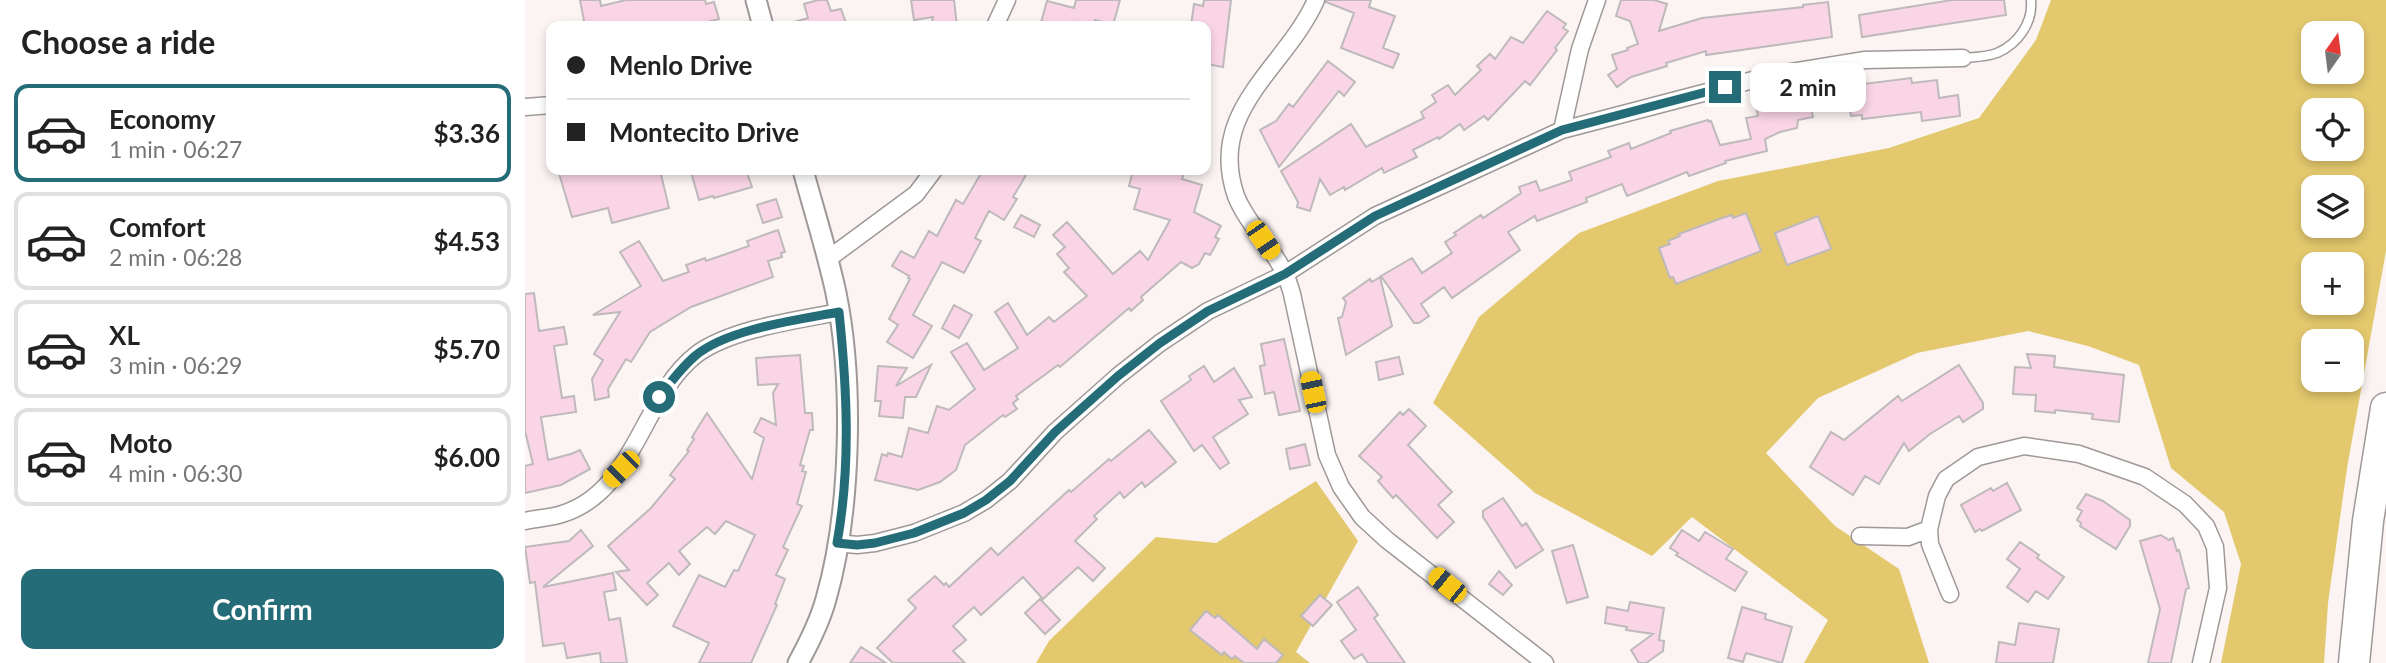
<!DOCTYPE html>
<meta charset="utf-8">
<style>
body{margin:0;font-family:Lato,sans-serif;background:#f6f6f6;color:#222;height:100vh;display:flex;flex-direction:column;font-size:26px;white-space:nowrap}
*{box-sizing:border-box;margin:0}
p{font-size:23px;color:#767676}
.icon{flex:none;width:38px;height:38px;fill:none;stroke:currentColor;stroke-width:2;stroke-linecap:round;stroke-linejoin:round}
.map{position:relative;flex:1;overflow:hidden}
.side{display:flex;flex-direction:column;background:#fff;width:525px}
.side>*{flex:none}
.hud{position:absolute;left:21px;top:21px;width:665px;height:154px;border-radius:14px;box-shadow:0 4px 10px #0003;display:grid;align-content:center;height:154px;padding:0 21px;background:#fff}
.needle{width:46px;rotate:14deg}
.controls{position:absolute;left:1776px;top:21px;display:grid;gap:14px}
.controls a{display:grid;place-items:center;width:63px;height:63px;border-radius:14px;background:#fff;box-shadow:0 4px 10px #0003;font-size:35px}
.end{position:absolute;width:32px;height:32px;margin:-16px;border:9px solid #246c77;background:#fff;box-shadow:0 0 0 4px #fff}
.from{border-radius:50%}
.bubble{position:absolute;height:49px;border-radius:14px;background:#fff;box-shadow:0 4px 10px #0003;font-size:23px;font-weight:700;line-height:49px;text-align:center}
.car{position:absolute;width:21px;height:42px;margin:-21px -10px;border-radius:9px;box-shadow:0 0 5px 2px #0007;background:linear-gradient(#f5c518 24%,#345 0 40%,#f5c518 0 76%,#345 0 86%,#f5c518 0)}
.hud b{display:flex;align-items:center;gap:24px;height:66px;font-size:26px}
.hud b+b{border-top:2px solid #e0e0e0}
.hud i{width:18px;height:18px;background:#222}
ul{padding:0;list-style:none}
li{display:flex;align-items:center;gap:21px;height:98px;margin:0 14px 10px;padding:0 7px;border:4px solid #e0e0e0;border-radius:14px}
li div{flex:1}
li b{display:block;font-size:26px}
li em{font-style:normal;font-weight:700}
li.on{border-color:#246c77}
li>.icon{width:63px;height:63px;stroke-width:1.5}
h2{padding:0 21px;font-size:32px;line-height:84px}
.cta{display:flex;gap:14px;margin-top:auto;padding:14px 21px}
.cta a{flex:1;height:80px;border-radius:14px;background:#246c77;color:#fff;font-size:28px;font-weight:700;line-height:80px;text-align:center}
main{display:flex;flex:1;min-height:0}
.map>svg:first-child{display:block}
.grass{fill:#e3c86d;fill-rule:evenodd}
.building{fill:#fad5e6;stroke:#beb9bb;stroke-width:2}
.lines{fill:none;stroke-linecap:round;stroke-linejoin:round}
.service-casing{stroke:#9f9898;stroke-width:11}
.minor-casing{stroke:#9f9898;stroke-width:19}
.tertiary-casing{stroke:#9f9898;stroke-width:23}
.motorway-casing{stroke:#9f9898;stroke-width:33}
.service{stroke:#fff;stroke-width:8}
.minor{stroke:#fff;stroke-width:16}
.tertiary{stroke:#fff;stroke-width:19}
.motorway{stroke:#fff;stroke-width:30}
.route{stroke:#246c77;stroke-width:9}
</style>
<main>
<section class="side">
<h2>Choose a ride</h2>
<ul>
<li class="on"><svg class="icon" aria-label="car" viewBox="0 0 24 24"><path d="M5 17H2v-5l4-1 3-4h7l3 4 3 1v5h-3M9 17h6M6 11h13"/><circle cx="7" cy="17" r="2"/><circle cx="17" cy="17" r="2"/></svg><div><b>Economy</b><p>1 min · 06:27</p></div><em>$3.36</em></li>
<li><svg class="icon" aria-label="car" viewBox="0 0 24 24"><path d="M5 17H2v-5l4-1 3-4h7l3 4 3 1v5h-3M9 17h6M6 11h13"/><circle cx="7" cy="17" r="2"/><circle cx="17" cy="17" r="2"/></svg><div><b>Comfort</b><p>2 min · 06:28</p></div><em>$4.53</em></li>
<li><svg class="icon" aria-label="car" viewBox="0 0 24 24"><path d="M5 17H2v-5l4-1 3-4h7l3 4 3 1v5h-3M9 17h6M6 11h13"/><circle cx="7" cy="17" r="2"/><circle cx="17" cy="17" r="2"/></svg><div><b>XL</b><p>3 min · 06:29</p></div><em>$5.70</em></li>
<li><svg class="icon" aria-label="car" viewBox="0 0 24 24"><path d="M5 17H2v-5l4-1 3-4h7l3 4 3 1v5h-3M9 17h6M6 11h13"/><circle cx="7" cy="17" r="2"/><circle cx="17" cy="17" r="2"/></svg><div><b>Moto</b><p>4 min · 06:30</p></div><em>$6.00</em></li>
</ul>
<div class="cta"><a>Confirm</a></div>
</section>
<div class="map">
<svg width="1861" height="663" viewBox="0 0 1861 663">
<rect width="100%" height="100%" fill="#fbf4f3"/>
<path class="grass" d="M1526 0H1861V251L1822 468 1803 603 1799 663H1696L1716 564 1699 512 1646 468 1614 365 1563 346 1503 331 1392 353 1293 398 1241 453 1310 526 1374 569 1404 663H1279L1303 620 1167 517 1127 556 1010 493 908 403 954 317 1054 233 1193 181 1364 148 1454 118 1511 40ZM1788 33H1827V72H1788ZM1788 110H1827V149H1788ZM1788 187H1827V226H1788ZM1788 264H1827V303H1788ZM1788 341H1827V380H1788Z
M791 481 833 541 771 652 785 663H511L524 641 631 537 691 543Z"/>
<path class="building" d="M55 0H75L76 6 101 0H180L181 4 189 2 194 19 179 23 180 26H60Z
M293 0H302L306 11 316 9 322 26H269V22L283 18 279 4Z
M386 0H429L432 26H406L408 17 389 20Z
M551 0H595L588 25 570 20 568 26 553 22 552 26H515L522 1 549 8Z
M679 0H706L698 67 681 64V26H666L669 4 678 6Z
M801 0H846L844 7 870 16 858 48 874 54 868 68 816 48 829 13 801 2Z
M1096 0H1129L1142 4 1134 31 1177 18 1278 7V5L1303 2 1307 37 1181 55V51L1141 63 1142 66 1106 77 1092 87 1083 75 1092 69 1087 55 1103 50 1102 48 1113 44 1105 21 1091 16Z
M1427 0H1479L1481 15 1337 37 1334 15Z
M1022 11 1041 24 1038 28 1043 31 1030 48 1032 50 1005 85 1000 81 963 120 959 116 939 130 935 124 914 139 913 137 888 150 892 157 859 173 857 168 820 190 819 187 805 195 795 179 785 211 772 207 773 202 756 171 826 124 841 147 899 118 896 112 911 102 907 95 923 85 930 95 956 70 952 66 965 54 970 59 986 37 998 43Z
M803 61 830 82 819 96 814 91 754 167 735 130 751 121 764 104 768 107Z
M1386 78 1387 83 1412 80 1414 98 1433 95 1435 116 1397 121 1396 112 1337 119V115L1326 116 1322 86Z
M1267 99 1268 104 1284 100 1288 117 1273 120 1272 128 1255 132 1240 139 1242 151 1200 161 1201 163 1164 176 1162 172 1102 196 1097 184 1061 198 1062 202 1012 221 1010 216 983 232 995 250 927 298 919 287 896 304 904 316 894 323H889L856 276 887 258 897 273 927 253 920 242 931 235 929 233 956 215 958 218 996 193 994 187 1011 181 1015 191 1047 180 1044 172 1086 157 1083 151 1104 143 1106 149 1146 133 1145 131 1183 120 1184 122 1186 121 1195 145 1226 139 1221 118 1233 116 1231 107Z
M33 170H135L144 208 87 223 83 208 47 217Z
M174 170H221L227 187 189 198 188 196 174 200 166 172Z
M458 170H504L488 197 492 199 479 220 464 211 450 238 456 241 439 273 417 262 388 315 407 326 388 358 362 342 373 325 364 319 385 279 383 278 384 276 367 266 376 251 389 258 404 231 412 236 431 200 438 204Z
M608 170H660L657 179 677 185 669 212 696 226 690 237 694 239 685 255 680 253 674 264 667 268 656 262 616 297 618 300 606 311 604 308 535 367 533 365 491 396 493 399 488 403 492 409 480 417 478 415 440 445 431 470 415 482 393 490 350 480 357 454 362 456 363 453 377 457 384 428 403 433 412 406 424 410 450 389 426 352 442 343 459 370 493 348 470 312 483 303 502 335 524 317 529 322 562 296 539 272 544 268 532 254 540 247 528 235 542 222 588 274 615 251 623 260 645 220 609 209 615 189 604 186Z
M251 199 257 217 238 223 232 205Z
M1221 213 1236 251 1151 284 1148 277 1145 278 1134 248 1145 244 1143 241 1155 236 1154 234 1197 218 1207 215 1208 218Z
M496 215 515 225 509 237 489 227Z
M1293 216 1306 249 1262 265 1250 233Z
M253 230 260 252 256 253 257 257 243 261 248 277 166 307 125 332 106 362 101 359 83 389 84 397 70 400 67 379 78 360 69 354 95 312 68 315 116 286 95 252 114 241 138 281 164 272 161 265 180 258 181 261 224 246 222 241Z
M855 277 867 326 821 355 813 318 817 317 821 302 818 298 845 279 847 282Z
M9 293 14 331 39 327 42 344 29 346 37 398 49 396 51 412 16 417 23 460 46 454 55 450 65 469 36 485 0 493V466L8 464 0 431V294Z
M429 305 447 315 434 338 417 328Z
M759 339 775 411 754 415 749 392 740 394 735 366 740 365 736 344Z
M1502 354 1530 356 1529 367 1599 375 1594 422 1567 419 1568 414 1530 410V413L1510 411 1511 395 1488 394 1490 367 1506 368Z
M275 355 280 413H287L288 430H285L275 465 279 466 277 471 281 472 272 504 277 506 258 547 263 550 251 575 260 579 250 604 252 605 226 663H174L184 643 148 626 174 575 200 587 209 570 213 571 230 535 201 521 190 534 182 527 154 551 165 564 154 575 144 563 122 583 133 595 122 605 91 572 104 570 83 546 126 508 150 479 145 475 164 451 162 450 169 439 167 437 182 413 227 479 239 438 229 432 236 418 251 425 248 393 253 384 233 385 231 358Z
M874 357 878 374 854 380 851 362Z
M406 365 391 397H380L378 418 354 416 356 401H350L353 366 382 368 371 386Z
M1434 365 1458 403V409L1438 422 1434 416 1405 434 1384 451 1379 443 1354 484 1340 476 1328 495 1285 467 1306 432 1319 440 1373 396 1377 401Z
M679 366 689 382 709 368 727 397 714 400 723 414 688 437 704 463 695 469 677 445 669 451 636 401 666 380 664 376Z
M884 409 901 426 883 445 927 492 913 505 929 522 912 538 871 495 868 498 853 481 857 477 834 456 875 412 878 415Z
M624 430 651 462 620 487 617 482 599 498 595 492 569 516 572 519 550 541 580 568 568 581 553 567 518 599 498 577 456 615 449 607 428 626 441 640 428 651 440 663H368L352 648 391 608 383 600 410 576 419 585 421 583 424 587 466 548 473 555 544 490 546 492 584 459 586 461Z
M780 444 785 465 765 469 761 449Z
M1482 483 1496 510 1457 531 1455 529 1450 532 1436 505 1466 488 1468 491Z
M1561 494 1578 501 1605 520V526L1591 549 1555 526 1556 523 1552 520 1557 511 1552 508Z
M978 498 997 526 1001 523 1018 550 991 568 958 517V511Z
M56 530 68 546 18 587 88 573 91 590 79 592 84 620 95 618 102 663H76L75 653 42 658 39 643 18 646 10 582 5 583 0 547 44 541Z
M1157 530 1174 541 1180 532 1208 549 1201 559 1222 572 1210 591 1151 555 1153 553 1145 548Z
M1636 535 1644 540 1648 538 1652 551 1654 550 1664 588 1661 589 1646 663H1623L1635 609 1615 541Z
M1495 542 1514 555 1512 558 1539 577 1523 599 1511 591 1503 602 1482 587 1495 569 1482 559Z
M1048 545 1063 597 1042 603 1027 551Z
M974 571 987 585 978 595 964 584Z
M833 587 853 615 849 618 880 663H843L837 654 829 659 816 641 831 630 812 602Z
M795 595 807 605 788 626 776 616Z
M515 599 535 620 520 634 500 613Z
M1105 602 1139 608 1134 640 1139 641 1138 651 1121 663H1114L1106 650 1128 634 1101 630 1102 627 1080 623 1082 607 1103 611Z
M1217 607 1241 614 1240 619 1267 627 1257 663 1221 653 1218 662 1203 658Z
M681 611 690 618 693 615 732 649 739 639 758 655 751 663H719L710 656 707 659 699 652 697 655 665 630Z
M1494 623 1534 629 1528 663H1471L1474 642 1490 645Z
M336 647 361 663H325Z"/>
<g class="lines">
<g class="service-casing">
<path id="service" d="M1438 58C1449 57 1462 57 1472 53 1493 44 1508 23 1506 0"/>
</g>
<g class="minor-casing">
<path id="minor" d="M791 0C761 68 681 110 711 196 722 224 747 246 760 274 763 280 765 287 767 294L802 455 816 487 837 517 862 540 1020 663
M470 26 482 0
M0 107 26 105
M1037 130 1055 49 1072 0
M303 259 391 194 409 170
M0 521C12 518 25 518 37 514 111 491 116 397 172 354 206 329 272 320 314 312
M1335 536 1383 537 1404 529
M312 543 332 545 350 543 389 533 439 513 461 500 485 481 530 432 593 376 635 343 683 311 760 274 850 216 1037 130 1247 75 1340 60 1438 58
M1425 594 1405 544 1404 529 1412 496 1421 479 1453 457 1499 446 1554 454 1620 477 1660 504 1681 526 1690 547 1693 588 1676 663"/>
</g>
<g class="tertiary-casing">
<path id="tertiary" d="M231 0 238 26
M273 663C284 643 295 621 301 599 326 512 329 382 311 293 302 251 289 211 278 170"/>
</g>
<g class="motorway-casing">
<path id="motorway" d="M1829 663 1843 521 1861 408"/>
</g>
<use href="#service" class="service"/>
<use href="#minor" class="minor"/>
<use href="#tertiary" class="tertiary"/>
<use href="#motorway" class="motorway"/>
</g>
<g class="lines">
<path class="route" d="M134 397C145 383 156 368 170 356 202 329 272 320 314 312 322 389 326 466 312 543L332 545 350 543 389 533 439 513 461 500 485 481 530 432 593 376 635 343 683 311 760 274 850 216 1037 130 1200 87"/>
</g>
</svg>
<div class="controls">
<a><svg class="needle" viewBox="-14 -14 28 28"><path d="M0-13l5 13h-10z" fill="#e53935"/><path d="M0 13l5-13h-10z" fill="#767676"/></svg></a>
<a><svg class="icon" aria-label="locate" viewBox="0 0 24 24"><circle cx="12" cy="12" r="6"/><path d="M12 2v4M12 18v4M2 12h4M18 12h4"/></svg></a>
<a><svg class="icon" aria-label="layers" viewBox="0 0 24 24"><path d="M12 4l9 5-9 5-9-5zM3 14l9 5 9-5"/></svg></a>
<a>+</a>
<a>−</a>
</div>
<i class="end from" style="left:134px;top:397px"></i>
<i class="end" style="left:1200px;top:87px"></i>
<div class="bubble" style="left:1225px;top:63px;width:116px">2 min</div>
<i class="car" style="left:738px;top:240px;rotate:146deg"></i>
<i class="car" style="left:788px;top:392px;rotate:348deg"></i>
<i class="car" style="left:96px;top:469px;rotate:225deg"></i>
<i class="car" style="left:922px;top:585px;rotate:309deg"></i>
<div class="hud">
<b><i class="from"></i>Menlo Drive</b>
<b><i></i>Montecito Drive</b>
</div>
</div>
</main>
